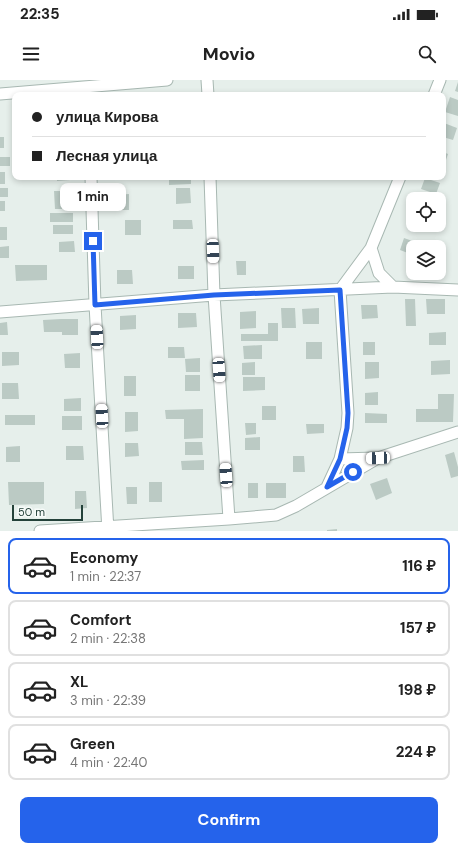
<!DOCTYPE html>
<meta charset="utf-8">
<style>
body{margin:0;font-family:"DM Sans",sans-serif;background:#f6f6f6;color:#222;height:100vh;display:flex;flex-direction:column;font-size:15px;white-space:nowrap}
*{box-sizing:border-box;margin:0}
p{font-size:13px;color:#767676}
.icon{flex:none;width:22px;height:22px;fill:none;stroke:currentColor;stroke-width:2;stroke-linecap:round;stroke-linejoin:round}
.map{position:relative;height:451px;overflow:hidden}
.side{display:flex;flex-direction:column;background:#fff;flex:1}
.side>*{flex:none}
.hud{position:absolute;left:12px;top:12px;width:434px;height:88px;border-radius:8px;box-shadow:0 2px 6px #0003;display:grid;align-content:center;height:88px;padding:0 20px;background:#fff}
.tools{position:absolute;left:406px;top:112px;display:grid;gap:8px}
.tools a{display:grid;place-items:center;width:40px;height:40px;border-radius:8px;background:#fff;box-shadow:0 2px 6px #0003;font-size:20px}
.scale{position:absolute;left:12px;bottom:10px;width:71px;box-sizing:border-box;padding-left:4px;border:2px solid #24423a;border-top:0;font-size:11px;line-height:14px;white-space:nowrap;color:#24423a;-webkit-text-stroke:3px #f7fbf9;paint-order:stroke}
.end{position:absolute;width:18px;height:18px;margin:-9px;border:5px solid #2563eb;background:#fff;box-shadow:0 0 0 2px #fff}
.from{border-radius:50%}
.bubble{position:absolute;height:28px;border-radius:8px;background:#fff;box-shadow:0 2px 6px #0003;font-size:13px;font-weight:700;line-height:28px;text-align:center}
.car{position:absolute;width:12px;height:24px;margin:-12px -6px;border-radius:5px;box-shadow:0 0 3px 1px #0007;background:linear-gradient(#fff 24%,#345 0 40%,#fff 0 76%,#345 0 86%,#fff 0)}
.hud b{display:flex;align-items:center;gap:14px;height:38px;font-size:15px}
.hud b+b{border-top:1px solid #e0e0e0}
.hud i{width:10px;height:10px;background:#222}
ul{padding:7px 0 0;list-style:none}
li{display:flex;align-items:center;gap:12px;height:56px;margin:0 8px 6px;padding:0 12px;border:2px solid #e0e0e0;border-radius:8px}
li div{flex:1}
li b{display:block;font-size:15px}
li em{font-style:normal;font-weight:700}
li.active{border-color:#2563eb}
li>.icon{width:36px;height:36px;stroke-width:1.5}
.cta{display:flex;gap:8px;margin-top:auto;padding:8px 20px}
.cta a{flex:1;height:46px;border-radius:8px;background:#2563eb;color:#fff;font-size:16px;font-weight:700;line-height:46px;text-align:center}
.status{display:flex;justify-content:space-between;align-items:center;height:28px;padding:0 20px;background:#fff;direction:ltr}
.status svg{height:11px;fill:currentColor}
header{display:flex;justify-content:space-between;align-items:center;height:52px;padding:0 20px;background:#fff;font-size:18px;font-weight:700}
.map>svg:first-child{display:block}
.building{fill:#bbcac4}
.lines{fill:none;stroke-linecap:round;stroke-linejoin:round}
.minor-casing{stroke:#a8b8b2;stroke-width:13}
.minor{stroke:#fff;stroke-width:11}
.route{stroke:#2563eb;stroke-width:5}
</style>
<div class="status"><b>22:35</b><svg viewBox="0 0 49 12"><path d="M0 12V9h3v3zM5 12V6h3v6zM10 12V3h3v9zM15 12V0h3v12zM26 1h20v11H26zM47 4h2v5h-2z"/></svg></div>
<header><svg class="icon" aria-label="menu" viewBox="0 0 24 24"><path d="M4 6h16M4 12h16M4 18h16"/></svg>Movio<svg class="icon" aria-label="search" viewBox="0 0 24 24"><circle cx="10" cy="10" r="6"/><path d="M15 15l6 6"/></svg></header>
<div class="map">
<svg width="458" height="451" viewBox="0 0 458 451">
<rect width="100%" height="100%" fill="#e6efeb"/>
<path class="building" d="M458 2V12L455 11Z
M149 13H167V15H149Z
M450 17 458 20V36L445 32Z
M444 43 457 48 453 60 443 57Z
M0 57H4V68H0Z
M443 72 448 74 444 86 443 85Z
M0 77H10V86H0Z
M0 92H5V104H0Z
M57 97H70V100L57 101Z
M169 97H191V104L169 105Z
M425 98 440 103 436 114 421 109Z
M0 108H8V117H0Z
M176 108H190L191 123 176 124Z
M54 111H71L72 129H55Z
M129 114V130H113L112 115Z
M0 121H5V131H0Z
M50 133H73V142H50Z
M125 140H141V155H125Z
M173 140H192L193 149H173Z
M53 145H73V154H53Z
M0 147H7V160H0Z
M404 158 418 163 417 167H413V175L400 170Z
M74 161 75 172H59V162Z
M9 166V178H0V167Z
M236 181H246V195H237Z
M15 185H47V200L16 201Z
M178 186H194V199H178Z
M117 190H132L133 204H117Z
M405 219H415L416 246H406Z
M426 219H445V234H427Z
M361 225H377L378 238 362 239Z
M281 228H295L296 248H282Z
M319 228V244H303L302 229Z
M256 231V248L240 249V232Z
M178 233H196L197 247 178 248Z
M136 235V249L120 250V236Z
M61 239H78V255H62V252H44L43 240Z
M7 242 8 255H0V243Z
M268 243H278V261H241V254H268Z
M446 252V265H429V253Z
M306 262H322V279H306Z
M363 262H375V275H363Z
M262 265V279H244L243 266Z
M168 267H184L185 278H168Z
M2 272H19V285L2 286Z
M80 273V288H65L64 274Z
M200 278V292H186L185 279Z
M450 280V294L431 295V281Z
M255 282V295H242V283Z
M365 282H379V298L365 299Z
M185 295H200V311H185Z
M124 296H136V316H124Z
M243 297H265V310L243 311Z
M2 303H18L19 319H2Z
M378 312V325H365V313Z
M438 314H454L453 342H416V329H438Z
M81 318V331H64V319Z
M262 326H276V340H262Z
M203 329V358L184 359V339H166L165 330Z
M125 332H138V351L125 352Z
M365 333 387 334V343H365Z
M5 335H35V345H5Z
M62 336H82V350H62Z
M245 343H256V354L246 355Z
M306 344H324V353L307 354Z
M260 357V370H245V358Z
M185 362H202L203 375H185Z
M125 363H138L139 376 125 377Z
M20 366V382H6V367Z
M66 366H83L84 380H66Z
M454 372 458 387V396L451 398 445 375Z
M293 376H304L305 392H293Z
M204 380V390H182L181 381Z
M387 398 392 413 376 420 370 404Z
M8 402H44V424L9 425Z
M149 402H162V422H149Z
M248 403H258V418H248Z
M266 403H286V418H266Z
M126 407H137V424H127Z
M75 411H86L87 428 75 429Z
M337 449V451H327V450Z"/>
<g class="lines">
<g class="minor-casing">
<path id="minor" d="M207 0 208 15
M0 14 167 0
M434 15 440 0
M91 97 95 225 108 451
M210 97 214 215 229 439
M371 168 379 193 393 207
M0 232 214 215 393 207 458 210
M340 379 376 378
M327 407 340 379 347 348 348 333 340 210 371 168 400 97
M40 451 229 439 276 435 296 426 378 378 458 352"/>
</g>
<use href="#minor" class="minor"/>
</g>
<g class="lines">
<path class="route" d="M93 161 95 225 214 215 340 210 348 333 347 348 340 379 327 407 353 392"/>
</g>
</svg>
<div class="tools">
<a><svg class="icon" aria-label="locate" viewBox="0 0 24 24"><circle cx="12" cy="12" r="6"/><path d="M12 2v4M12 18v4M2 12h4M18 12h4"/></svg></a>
<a><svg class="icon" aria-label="layers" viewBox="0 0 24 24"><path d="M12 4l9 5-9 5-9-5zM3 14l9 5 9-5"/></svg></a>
</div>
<div class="scale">50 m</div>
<i class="end from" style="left:353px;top:392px"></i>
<i class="end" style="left:93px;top:161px"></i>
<div class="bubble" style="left:60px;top:103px;width:66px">1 min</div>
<i class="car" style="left:213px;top:171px;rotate:178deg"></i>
<i class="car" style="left:97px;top:257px;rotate:357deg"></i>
<i class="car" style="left:219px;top:290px;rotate:176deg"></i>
<i class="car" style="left:102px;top:336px;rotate:357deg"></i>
<i class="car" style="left:378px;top:378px;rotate:268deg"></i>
<i class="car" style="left:226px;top:395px;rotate:356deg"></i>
<div class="hud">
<b><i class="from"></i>улица Кирова</b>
<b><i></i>Лесная улица</b>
</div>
</div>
<section class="side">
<ul>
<li class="active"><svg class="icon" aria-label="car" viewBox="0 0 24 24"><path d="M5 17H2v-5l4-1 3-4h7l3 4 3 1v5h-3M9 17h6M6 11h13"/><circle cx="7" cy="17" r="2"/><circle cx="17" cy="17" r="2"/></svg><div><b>Economy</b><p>1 min · 22:37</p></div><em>116 ₽</em></li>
<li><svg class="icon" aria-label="car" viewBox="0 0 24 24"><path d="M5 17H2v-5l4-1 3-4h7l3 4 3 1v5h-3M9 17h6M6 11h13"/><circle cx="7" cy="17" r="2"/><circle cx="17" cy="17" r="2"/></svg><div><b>Comfort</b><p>2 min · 22:38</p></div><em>157 ₽</em></li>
<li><svg class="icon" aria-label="car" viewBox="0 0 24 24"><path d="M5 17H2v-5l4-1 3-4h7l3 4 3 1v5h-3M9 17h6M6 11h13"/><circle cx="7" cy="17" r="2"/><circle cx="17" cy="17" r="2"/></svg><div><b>XL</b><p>3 min · 22:39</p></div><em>198 ₽</em></li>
<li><svg class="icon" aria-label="car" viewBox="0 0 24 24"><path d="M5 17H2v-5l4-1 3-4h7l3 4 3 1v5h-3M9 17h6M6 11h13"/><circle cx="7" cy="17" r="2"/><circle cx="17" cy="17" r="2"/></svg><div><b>Green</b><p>4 min · 22:40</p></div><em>224 ₽</em></li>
</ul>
<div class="cta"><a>Confirm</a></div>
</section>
